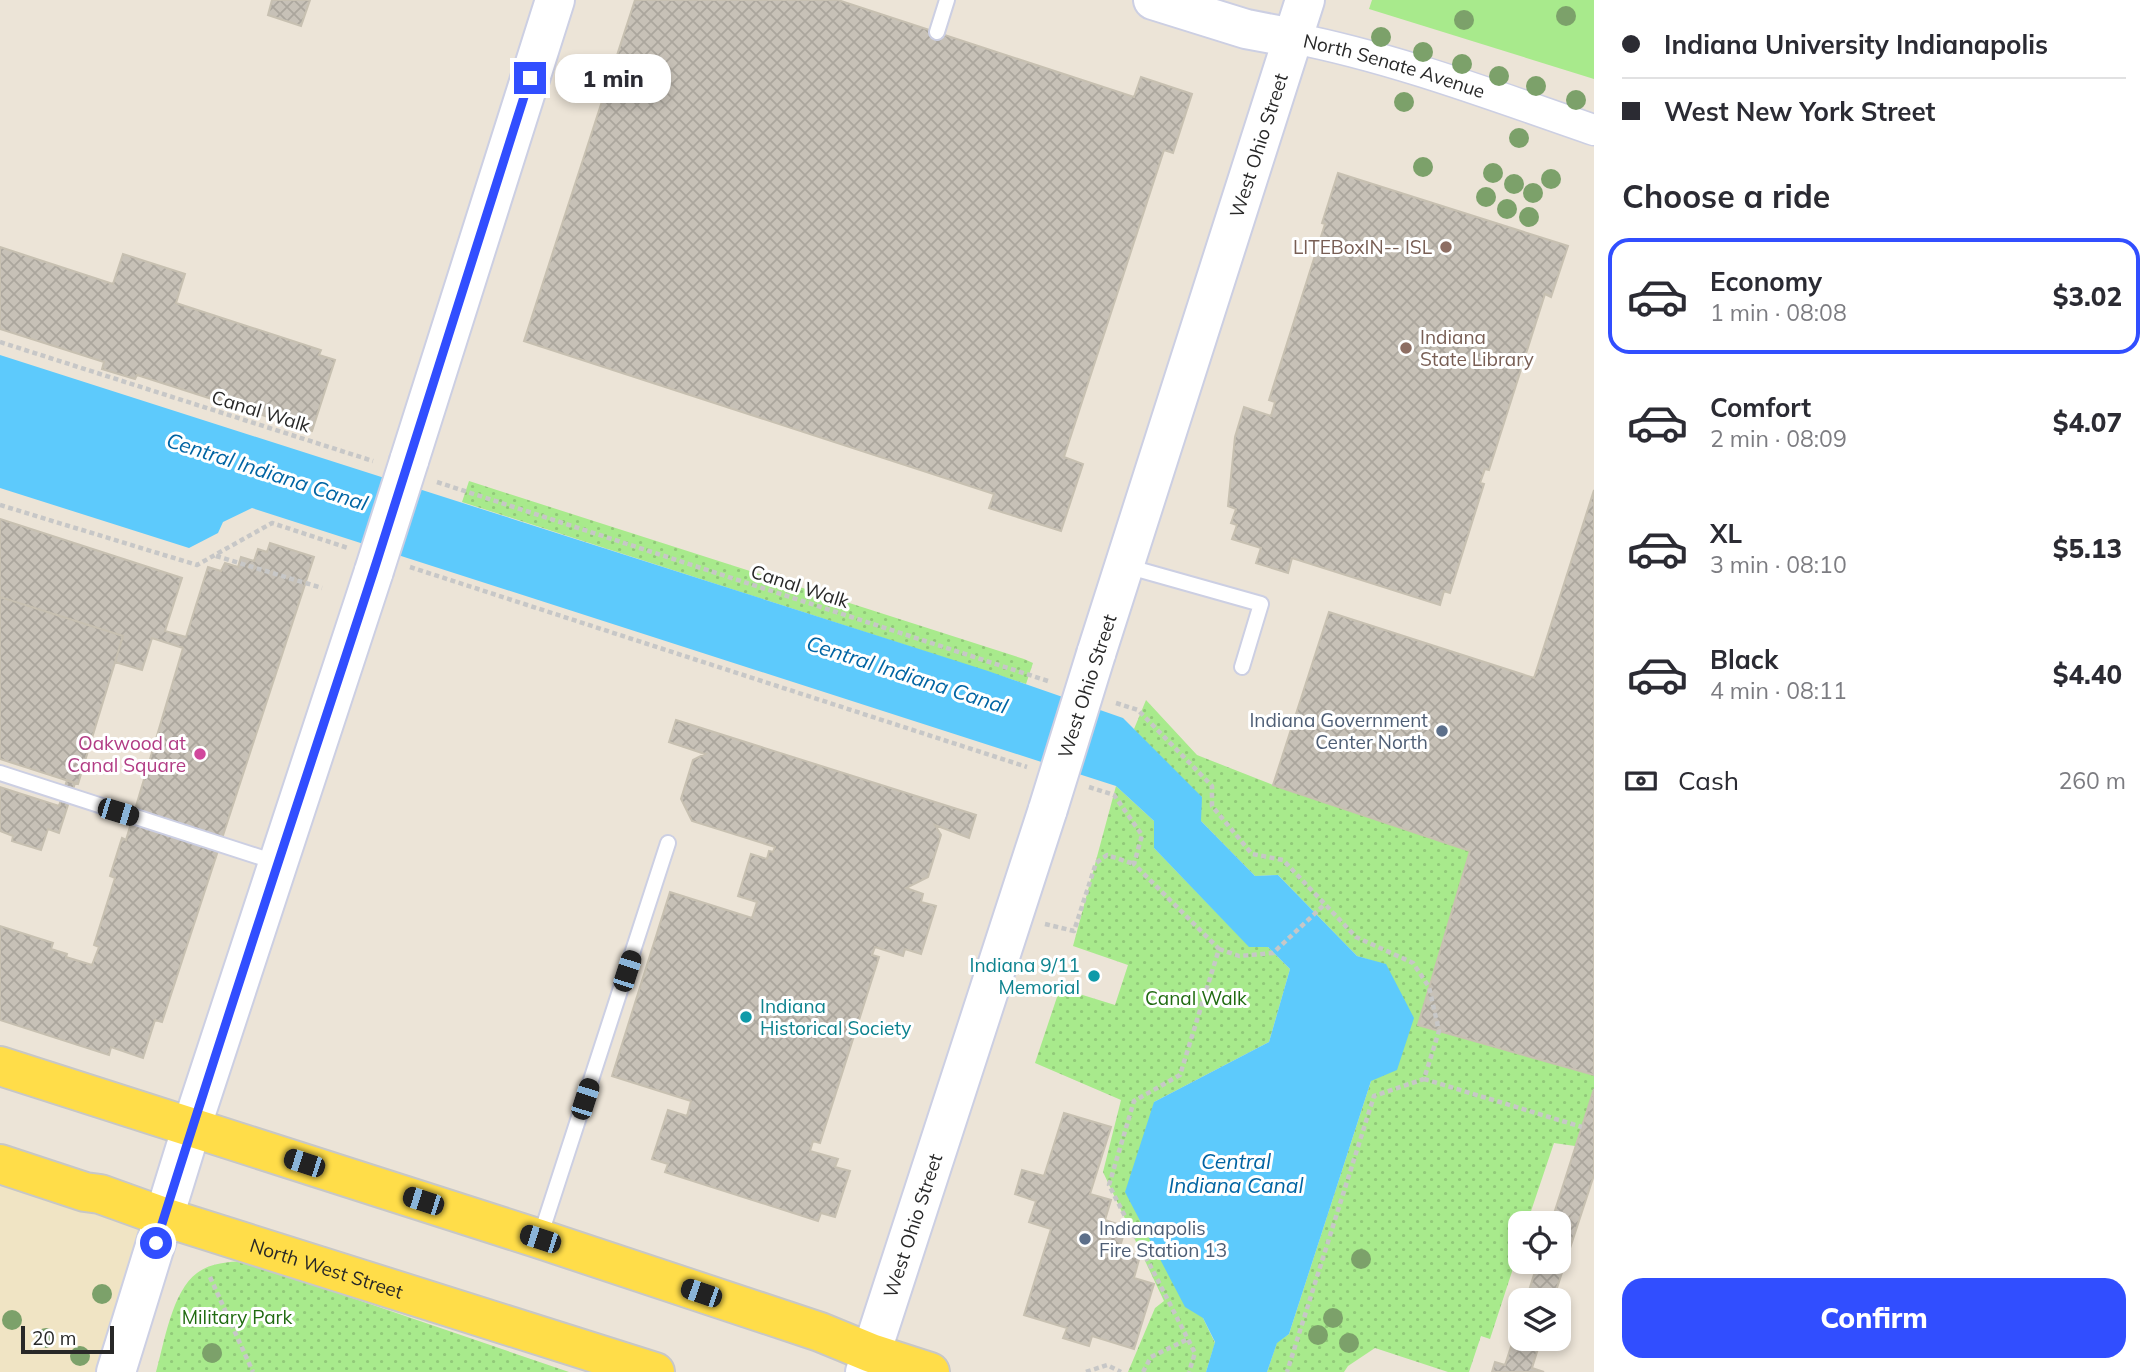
<!DOCTYPE html>
<meta charset="utf-8">
<style>
body{margin:0;font-family:Mulish,sans-serif;background:#f7f7f7;color:#2b2b33;height:100vh;display:flex;flex-direction:column;font-size:26px;white-space:nowrap}
*{box-sizing:border-box;margin:0}
p{font-size:23px;color:#7c7c81}
.icon{flex:none;width:38px;height:38px;fill:none;stroke:currentColor;stroke-width:2;stroke-linecap:round;stroke-linejoin:round}
.map{position:relative;flex:1;overflow:hidden}
.side{display:flex;flex-direction:column;background:#fff;width:560px}
.side>*{flex:none}
.banner{display:grid;align-content:center;height:154px;padding:0 28px;background:#fff}
.fabs{position:absolute;left:1508px;top:1211px;display:grid;gap:14px}
.fabs a{display:grid;place-items:center;width:63px;height:63px;border-radius:14px;background:#fff;box-shadow:0 4px 10px #0003;font-size:35px}
.scale{position:absolute;left:21px;bottom:18px;width:93px;box-sizing:border-box;padding-left:7px;border:4px solid #282828;border-top:0;font-size:19px;line-height:24px;white-space:nowrap;color:#282828;-webkit-text-stroke:5px #fff;paint-order:stroke}
.end{position:absolute;width:32px;height:32px;margin:-16px;border:9px solid #314eff;background:#fff;box-shadow:0 0 0 4px #fff}
.from{border-radius:50%}
.bubble{position:absolute;height:49px;border-radius:21px;background:#fff;box-shadow:0 4px 10px #0003;font-size:23px;font-weight:800;line-height:49px;text-align:center}
.car{position:absolute;width:21px;height:42px;margin:-21px -10px;border-radius:9px;box-shadow:0 0 5px 2px #0007;background:linear-gradient(#222 24%,#8ab4d8 0 40%,#222 0 76%,#8ab4d8 0 86%,#222 0)}
.banner b{display:flex;align-items:center;gap:24px;height:66px;font-size:26px}
.banner b+b{border-top:2px solid #e1e1e2}
.banner i{width:18px;height:18px;background:#2b2b33}
ul{padding:0;list-style:none}
li{display:flex;align-items:center;gap:21px;height:116px;margin:0 14px 10px;padding:0 14px;border:4px solid transparent;border-radius:21px}
li div{flex:1}
li b{display:block;font-size:26px}
li em{font-style:normal;font-weight:800}
li.selected{border-color:#314eff}
li>.icon{width:63px;height:63px;stroke-width:1.5}
h2{padding:0 28px;font-size:32px;line-height:84px}
.pay{display:flex;align-items:center;gap:18px;height:77px;padding:0 28px;font-size:26px}
.pay p{margin-inline-start:auto}
.primary-button{display:flex;gap:14px;margin-top:auto;padding:14px 28px}
.primary-button a{flex:1;height:80px;border-radius:21px;background:#314eff;color:#fff;font-size:28px;font-weight:800;line-height:80px;text-align:center}
main{display:flex;flex:1;min-height:0}
.map>svg:first-child{display:block}
.education{fill:#f0e4c4}
.grass{fill:#a8ea8c}
.park{fill:url(#park-dots)}
.water{fill:#5dcafc}
.building{fill:url(#building-cross-hatch);stroke:#c7c0b1;stroke-width:2}
.lines{fill:none;stroke-linecap:round;stroke-linejoin:round}
.lane-casing{stroke:#cccfe3;stroke-width:18}
.street-casing{stroke:#cccfe3;stroke-width:33}
.secondary-casing{stroke:#cccfe3;stroke-width:42}
.primary-casing{stroke:#c7c7c7;stroke-width:42}
.path{stroke:#c7c7c7;stroke-width:4.5;stroke-dasharray:5 3.5;stroke-linecap:butt}
.lane{stroke:#fff;stroke-width:14}
.street{stroke:#fff;stroke-width:30}
.secondary{stroke:#fff;stroke-width:38}
.primary{stroke:#ffdd49;stroke-width:38}
.secondary-bridge-casing{stroke:#cccfe3;stroke-width:42;stroke-linecap:butt}
.secondary-bridge{stroke:#fff;stroke-width:38}
.tree{fill:#7ca16a}
.route{stroke:#314eff;stroke-width:9}
.education-dot{fill:#8d6e63;stroke:#fff;stroke-width:2.5}
.service-dot{fill:#5c6f8a;stroke:#fff;stroke-width:2.5}
.hotel-dot{fill:#d1479c;stroke:#fff;stroke-width:2.5}
.culture-dot{fill:#0f9aa8;stroke:#fff;stroke-width:2.5}
.labels{text-anchor:middle;stroke-width:6;stroke-linejoin:round;paint-order:stroke}
.street-label{font-size:19px;fill:#282828;stroke:#fff}
.education-label{font-size:19px;fill:#785e54;stroke:#fff;text-anchor:end}
.service-label{font-size:19px;fill:#4e5e75;stroke:#fff;text-anchor:end}
.hotel-label{font-size:19px;fill:#b23c85;stroke:#fff;text-anchor:end}
.culture-label{font-size:19px;fill:#0d838f;stroke:#fff;text-anchor:end}
.park-label{font-size:19px;fill:#206b11;stroke:#fff}
.water-label{font-size:21px;font-style:italic;fill:#0064a3;stroke:#fff}
</style>
<main>
<div class="map">
<svg width="1594" height="1372" viewBox="0 0 1594 1372">
<defs>
<pattern id="park-dots" width="8" height="8" patternUnits="userSpaceOnUse" patternTransform="scale(1.75)"><rect width="8" height="8" fill="#a8ea8c"/><path d="M2 2h.1M6 6h.1" fill="none" stroke="#91c979" stroke-width="1.8" stroke-linecap="round"/></pattern>
<pattern id="building-cross-hatch" width="8" height="8" patternUnits="userSpaceOnUse" patternTransform="scale(1.75)"><rect width="8" height="8" fill="#c7c1b7"/><path d="M0 0l8 8M0 8l8-8" fill="none" stroke="#aba69d"/></pattern>
</defs>
<rect width="100%" height="100%" fill="#ece4d7"/>
<path class="education" d="M0 1163 164 1217 115 1372H0Z"/>
<path class="grass" d="M1372 0H1594V79L1369 9Z"/>
<path class="park" d="M469 481 1024 659 1033 663 1026 684 462 502Z
M1146 700 1197 755 1273 785 1470 851 1418 1024 1594 1075V1089L1575 1146 1554 1143 1527 1223H1521V1244L1490 1339 1481 1336 1469 1372H1448L1375 1348 1348 1366 1344 1372H1267L1277 1342 1289 1334 1371 1081 1386 965 1357 956 1278 875 1255 876 1201 821 1134 729Z
M1116 786 1154 821V848L1247 944 1267 946 1290 969 1269 1042 1154 1102 1203 1318 1215 1343 1206 1372H1128L1155 1308 1164 1301 1103 1172 1121 1100 1035 1063 1060 988 1115 1005 1128 965 1073 946Z
M244 1261 569 1372H156C164 1344 172 1291 197 1273 210 1263 228 1262 244 1261Z"/>
<path class="water" d="M0 355 988 671 1123 718 1202 797 1201 821 1255 876 1278 875 1357 956 1386 964 1414 1018 1397 1070 1371 1081 1289 1334 1277 1343 1267 1372H1206L1215 1342 1203 1318 1185 1307 1125 1192 1154 1102 1269 1042 1290 969 1268 947H1249L1154 848V821L1116 786 252 508 223 522 218 533 189 548 0 488Z"/>
<path class="building" d="M272 0H310L301 26 268 15Z
M635 0H838L1134 97 1141 77 1192 94 1173 153 1164 150 1064 457 1083 464 1061 531 989 508 994 494 524 341Z
M1338 173 1568 246 1551 297 1545 294 1489 470 1485 469 1480 483 1484 484 1450 593 1444 591 1440 605 1292 558 1288 573 1256 563 1261 548 1232 539 1237 525 1231 523 1236 509 1228 506 1235 437 1244 407 1271 416 1275 402 1269 400 1325 224 1322 223Z
M0 247 113 284 123 254 185 274 176 303 321 350 319 355 335 360 312 431 137 375 135 379 102 369 104 362 0 329Z
M1594 490V1075L1418 1025 1470 851 1273 785 1329 612 1534 678Z
M0 519 182 578 165 631 186 637 208 567 221 571 225 563 238 567 241 557 254 561 258 549 267 552 270 543 314 557 162 1022 155 1020 143 1058 111 1047 109 1055 0 1020V926L53 943 51 949 67 954 66 957 92 965 99 947 94 945 115 878 110 876 122 838 126 840 183 648 152 638 142 670 115 662 123 636 0 597Z
M0 597 123 636 78 784 0 759Z
M676 720 976 815 969 838 935 825 941 835 928 877 906 888 923 894 921 902 936 906 921 954 905 949 903 956 875 947 872 955 879 957 820 1143 813 1141 810 1151 838 1159 835 1167 850 1171 835 1217 821 1213 818 1221 665 1172 668 1164 652 1159 668 1110 687 1116 691 1101 612 1076 670 892 752 918 757 902 738 896 751 854 767 859 769 851 773 852 775 847 692 821 681 799 693 760 705 754 669 742Z
M67 780 75 783 59 833 48 829 41 850 12 841 13 836 0 831V787L59 806Z
M1594 1089V1175L1553 1300H1526L1538 1262H1559V1223H1551Z
M1064 1113 1111 1127 1090 1194 1111 1200 1105 1220 1126 1227 1119 1250 1140 1256 1134 1278 1154 1284 1134 1349 1092 1336 1089 1346 1063 1338 1067 1328 1024 1315 1051 1229 1029 1222 1036 1201 1015 1194 1022 1170 1044 1176Z
M1521 1316V1339H1541L1532 1368 1544 1372H1492L1495 1362 1505 1365Z"/>
<g class="lines">
<g class="lane-casing">
<path id="lane" d="M937 32 947 0
M1126 566 1261 604 1242 667
M0 773 275 862
M540 1237 668 843"/>
</g>
<g class="street-casing">
<g id="street">
<path id="s1" d="M1293 38C1395 58 1495 96 1594 130"/>
</g>
</g>
<g class="secondary-casing">
<g id="secondary">
<path d="M1153 0 1246 29 1293 38"/>
<path d="M409 461 555 0"/>
<path id="s2" d="M1096 654 1305 0"/>
<path d="M116 1372 197 1110 374 571"/>
<path id="s3" d="M865 1372 1048 809"/>
</g>
</g>
<g class="primary-casing">
<g id="primary">
<path d="M0 1066 540 1239 820 1332 871 1353 930 1372"/>
<path id="s4" d="M0 1164 85 1192 100 1194 164 1217 655 1372"/>
</g>
</g>
<path class="path" d="M0 342 373 461
M437 482 1051 682
M0 505 197 565 272 523 348 548
M216 556 322 588
M410 567 1027 767
M1116 703 1138 710 1212 786V806L1252 854 1283 860 1356 937 1413 963 1429 987 1439 1031 1424 1079 1374 1096 1287 1372
M1089 787 1114 795 1142 835 1134 864 1219 949 1180 1075 1134 1101 1109 1185 1195 1353 1189 1372
M1045 924 1074 931 1096 863 1107 855 1134 864
M1219 949 1239 956 1273 953 1325 904
M1424 1079 1582 1127
M210 1277 253 1372
M1086 1372 1107 1365 1121 1372
M1143 1372 1151 1357 1188 1339"/>
<use href="#lane" class="lane"/>
<use href="#street" class="street"/>
<use href="#secondary" class="secondary"/>
<use href="#primary" class="primary"/>
<g class="secondary-bridge-casing">
<path id="secondary-bridge" d="M374 571 409 461
M1048 809 1096 654"/>
</g>
<use href="#secondary-bridge" class="secondary-bridge"/>
</g>
<g class="tree">
<circle cx="1566" cy="16" r="10"/>
<circle cx="1464" cy="20" r="10"/>
<circle cx="1381" cy="37" r="10"/>
<circle cx="1423" cy="52" r="10"/>
<circle cx="1462" cy="64" r="10"/>
<circle cx="1499" cy="76" r="10"/>
<circle cx="1536" cy="86" r="10"/>
<circle cx="1576" cy="100" r="10"/>
<circle cx="1404" cy="102" r="10"/>
<circle cx="1519" cy="138" r="10"/>
<circle cx="1423" cy="167" r="10"/>
<circle cx="1493" cy="173" r="10"/>
<circle cx="1551" cy="179" r="10"/>
<circle cx="1514" cy="184" r="10"/>
<circle cx="1533" cy="193" r="10"/>
<circle cx="1486" cy="197" r="10"/>
<circle cx="1507" cy="209" r="10"/>
<circle cx="1529" cy="217" r="10"/>
<circle cx="1361" cy="1259" r="10"/>
<circle cx="102" cy="1294" r="10"/>
<circle cx="1333" cy="1318" r="10"/>
<circle cx="12" cy="1320" r="10"/>
<circle cx="1318" cy="1335" r="10"/>
<circle cx="46" cy="1338" r="10"/>
<circle cx="1349" cy="1343" r="10"/>
<circle cx="212" cy="1353" r="10"/>
<circle cx="80" cy="1356" r="10"/>
</g>
<g class="lines">
<path class="route" d="M156 1243C226 1018 301 794 374 570 427 406 477 241 530 78"/>
</g>
<g class="education-dot">
<circle cx="1446" cy="247" r="7"/>
<circle cx="1406" cy="348" r="7"/>
</g>
<g class="service-dot">
<circle cx="1442" cy="731" r="7"/>
<circle cx="1085" cy="1239" r="7"/>
</g>
<circle class="hotel-dot" cx="200" cy="754" r="7"/>
<g class="culture-dot">
<circle cx="1094" cy="976" r="7"/>
<circle cx="746" cy="1017" r="7"/>
</g>
<g class="labels">
<g class="street-label">
<text dy="7" stroke="none"><textPath href="#s1" startOffset="105">North Senate Avenue</textPath></text>
<text dy="7" stroke="none"><textPath href="#s2" startOffset="534">West Ohio Street</textPath></text>
<text transform="translate(261 411) rotate(17)" y="7">Canal Walk</text>
<text transform="translate(800 586) rotate(18)" y="7">Canal Walk</text>
<text transform="translate(1087 686) rotate(-72)" y="7">West Ohio Street</text>
<text dy="7" stroke="none"><textPath href="#s3" startOffset="154">West Ohio Street</textPath></text>
<text dy="7" stroke="none"><textPath href="#s4" startOffset="343">North West Street</textPath></text>
</g>
<g class="education-label">
<text x="1432" y="254">LITEBoxIN-- ISL</text>
<text x="1420" y="344" text-anchor="start">Indiana<tspan x="1420" dy="22">State Library</tspan></text>
</g>
<g class="service-label">
<text x="1428" y="727">Indiana Government<tspan x="1428" dy="22">Center North</tspan></text>
<text x="1099" y="1235" text-anchor="start">Indianapolis<tspan x="1099" dy="22">Fire Station 13</tspan></text>
</g>
<g class="hotel-label">
<text x="186" y="750">Oakwood at<tspan x="186" dy="22">Canal Square</tspan></text>
</g>
<g class="culture-label">
<text x="1080" y="972">Indiana 9/11<tspan x="1080" dy="22">Memorial</tspan></text>
<text x="760" y="1013" text-anchor="start">Indiana<tspan x="760" dy="22">Historical Society</tspan></text>
</g>
<g class="park-label">
<text x="1196" y="1005">Canal Walk</text>
<text x="237" y="1324">Military Park</text>
</g>
<g class="water-label">
<text transform="translate(267 472) rotate(18)" y="7">Central Indiana Canal</text>
<text transform="translate(907 675) rotate(18)" y="7">Central Indiana Canal</text>
<text x="1236" y="1169">Central<tspan x="1236" dy="24">Indiana Canal</tspan></text>
</g>
</g>
</svg>
<div class="fabs">
<a><svg class="icon" aria-label="locate" viewBox="0 0 24 24"><circle cx="12" cy="12" r="6"/><path d="M12 2v4M12 18v4M2 12h4M18 12h4"/></svg></a>
<a><svg class="icon" aria-label="layers" viewBox="0 0 24 24"><path d="M12 4l9 5-9 5-9-5zM3 14l9 5 9-5"/></svg></a>
</div>
<div class="scale">20 m</div>
<i class="end from" style="left:156px;top:1243px"></i>
<i class="end" style="left:530px;top:78px"></i>
<div class="bubble" style="left:555px;top:54px;width:116px">1 min</div>
<i class="car" style="left:118px;top:812px;rotate:107deg"></i>
<i class="car" style="left:627px;top:971px;rotate:18deg"></i>
<i class="car" style="left:585px;top:1099px;rotate:18deg"></i>
<i class="car" style="left:304px;top:1163px;rotate:288deg"></i>
<i class="car" style="left:423px;top:1201px;rotate:288deg"></i>
<i class="car" style="left:540px;top:1239px;rotate:288deg"></i>
<i class="car" style="left:701px;top:1293px;rotate:289deg"></i>
</div>
<section class="side">
<div class="banner">
<b><i class="from"></i>Indiana University Indianapolis</b>
<b><i></i>West New York Street</b>
</div>
<h2>Choose a ride</h2>
<ul>
<li class="selected"><svg class="icon" aria-label="car" viewBox="0 0 24 24"><path d="M5 17H2v-5l4-1 3-4h7l3 4 3 1v5h-3M9 17h6M6 11h13"/><circle cx="7" cy="17" r="2"/><circle cx="17" cy="17" r="2"/></svg><div><b>Economy</b><p>1 min · 08:08</p></div><em>$3.02</em></li>
<li><svg class="icon" aria-label="car" viewBox="0 0 24 24"><path d="M5 17H2v-5l4-1 3-4h7l3 4 3 1v5h-3M9 17h6M6 11h13"/><circle cx="7" cy="17" r="2"/><circle cx="17" cy="17" r="2"/></svg><div><b>Comfort</b><p>2 min · 08:09</p></div><em>$4.07</em></li>
<li><svg class="icon" aria-label="car" viewBox="0 0 24 24"><path d="M5 17H2v-5l4-1 3-4h7l3 4 3 1v5h-3M9 17h6M6 11h13"/><circle cx="7" cy="17" r="2"/><circle cx="17" cy="17" r="2"/></svg><div><b>XL</b><p>3 min · 08:10</p></div><em>$5.13</em></li>
<li><svg class="icon" aria-label="car" viewBox="0 0 24 24"><path d="M5 17H2v-5l4-1 3-4h7l3 4 3 1v5h-3M9 17h6M6 11h13"/><circle cx="7" cy="17" r="2"/><circle cx="17" cy="17" r="2"/></svg><div><b>Black</b><p>4 min · 08:11</p></div><em>$4.40</em></li>
</ul>
<div class="pay"><svg class="icon" aria-label="cash" viewBox="0 0 24 24"><path d="M3 7h18v10H3z"/><circle cx="12" cy="12" r="2"/></svg>Cash<p>260 m</p></div>
<div class="primary-button"><a>Confirm</a></div>
</section>
</main>
